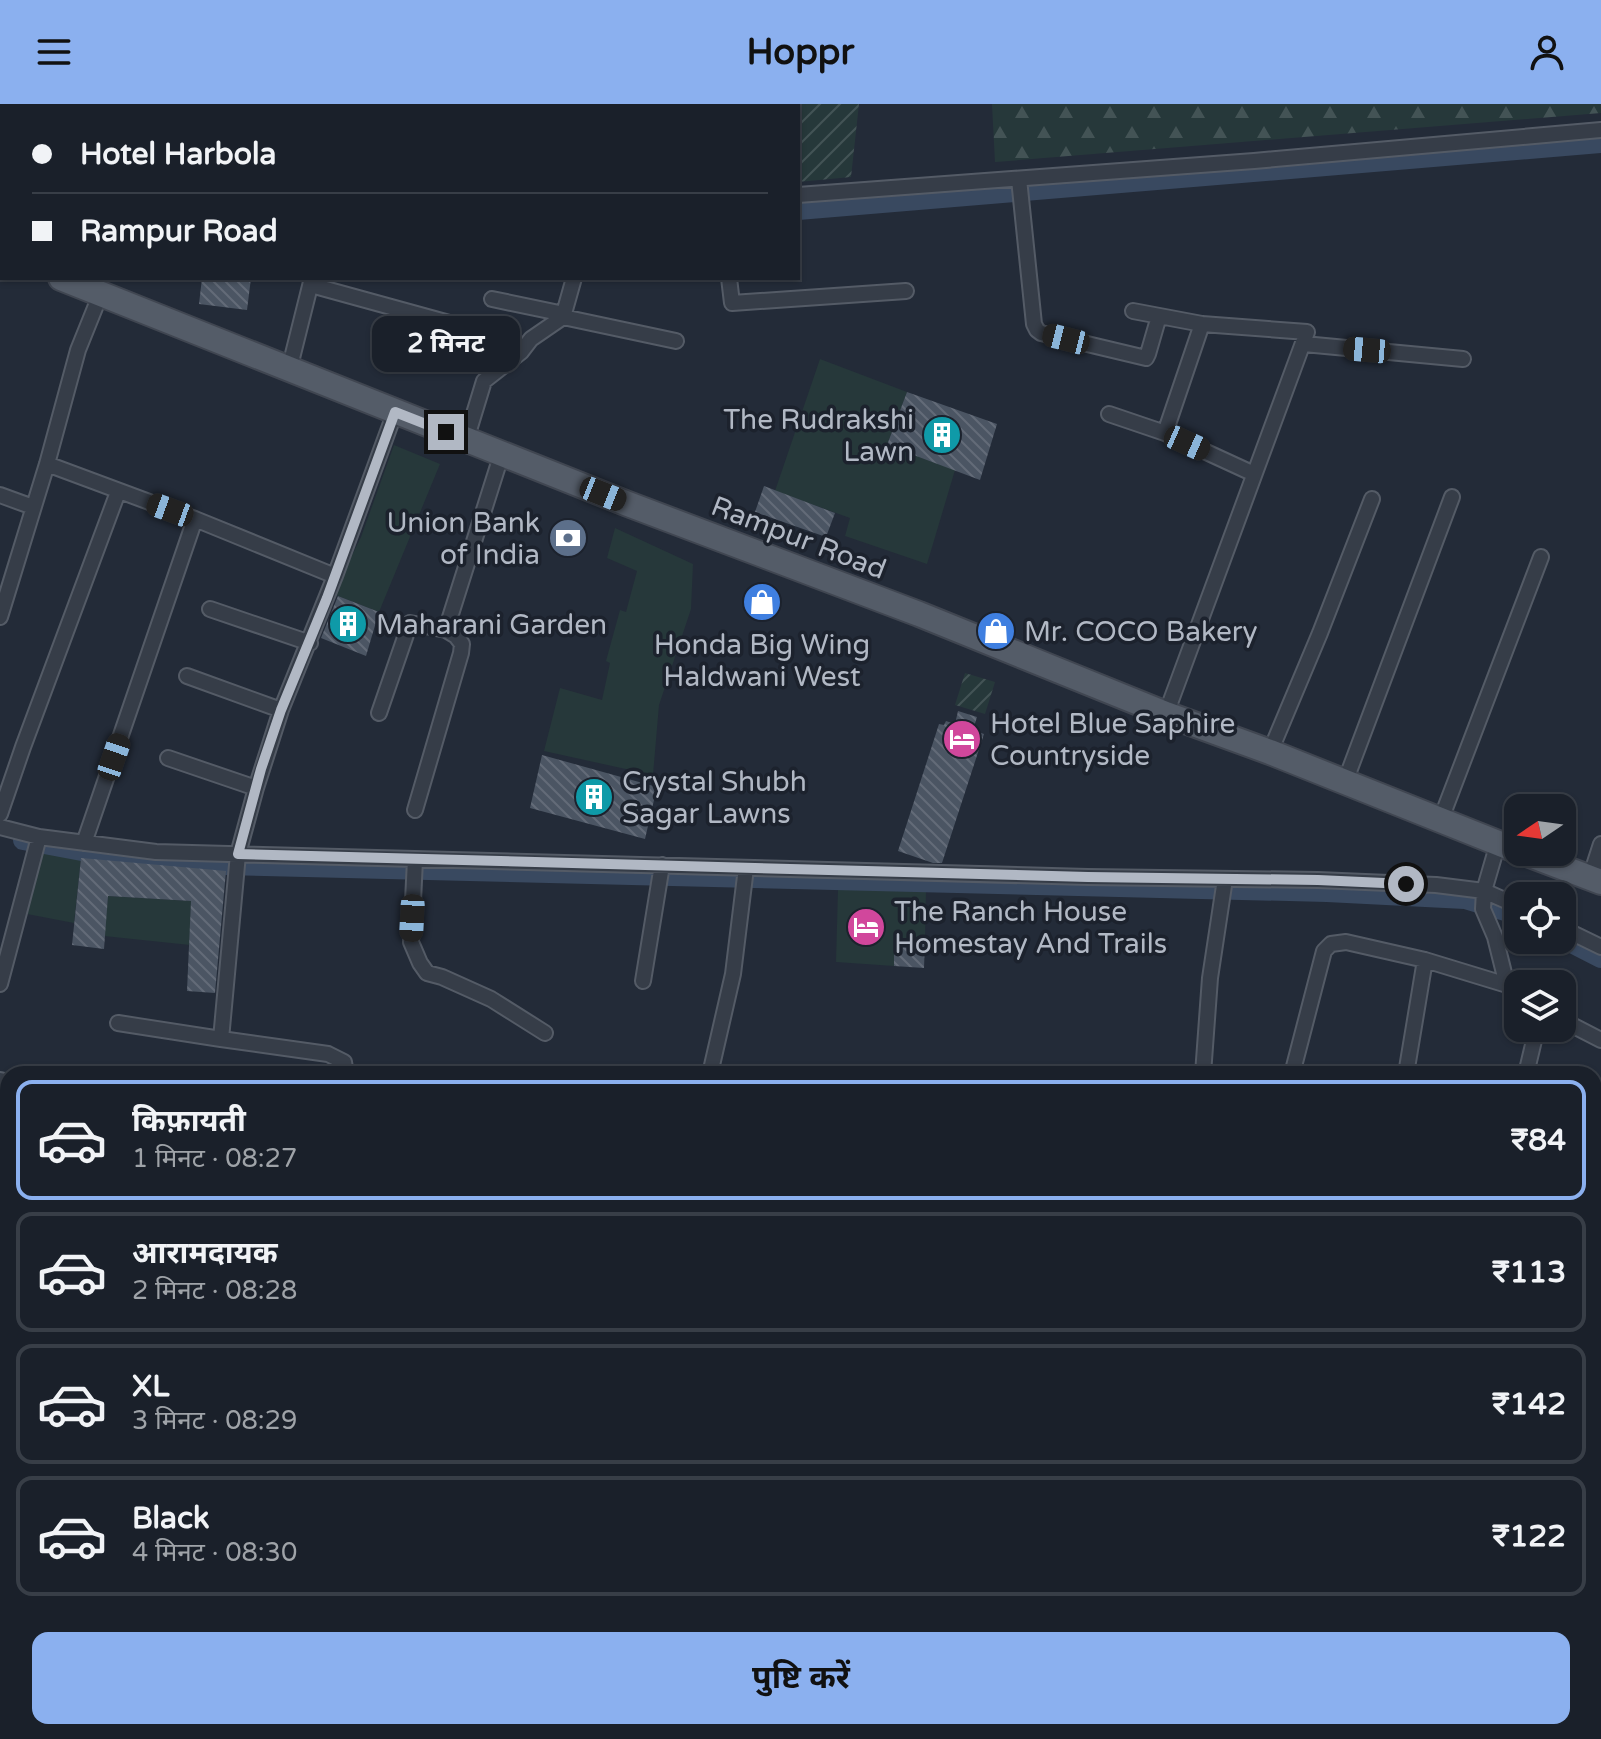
<!DOCTYPE html>
<html lang="hi">
<meta charset="utf-8">
<style>
body{margin:0;font-family:"Varela Round","Noto Sans Devanagari",sans-serif;background:#232832;color:#f1f3f6;height:100vh;display:flex;flex-direction:column;font-size:30px;white-space:nowrap}
*{box-sizing:border-box;margin:0}
p{font-size:26px;color:#9fa3a8}
.icon{flex:none;width:44px;height:44px;fill:none;stroke:currentColor;stroke-width:2;stroke-linecap:round;stroke-linejoin:round}
.map{position:relative;flex:1;overflow:hidden}
.panel{position:absolute;left:0px;top:962px;width:1602px;height:674px;display:flex;flex-direction:column;background:#1a202a;border-radius:24px 24px 0 0;box-shadow:0 2px 6px #0004,0 0 0 2px #383e47}
.panel>*{flex:none}
.banner{position:absolute;left:0px;top:0px;width:800px;height:176px;box-shadow:0 2px 6px #0004,0 0 0 2px #383e47;display:grid;align-content:center;height:176px;padding:0 32px;background:#1a202a}
.needle{width:52px;rotate:257deg}
.fabs{position:absolute;left:1504px;top:690px;display:grid;gap:16px}
.fabs a{display:grid;place-items:center;width:72px;height:72px;border-radius:16px;background:#1a202a;box-shadow:0 2px 6px #0004,0 0 0 2px #383e47;font-size:40px}
.end{position:absolute;width:36px;height:36px;margin:-18px;border:10px solid #b1b8c4;background:#111;box-shadow:0 0 0 4px #111}
.from{border-radius:50%}
.bubble{position:absolute;height:56px;border-radius:16px;background:#1a202a;box-shadow:0 2px 6px #0004,0 0 0 2px #383e47;font-size:26px;font-weight:700;line-height:56px;text-align:center}
.car{position:absolute;width:24px;height:48px;margin:-24px -12px;border-radius:10px;box-shadow:0 0 6px 2px #0007;background:linear-gradient(#222 24%,#8ab4d8 0 40%,#222 0 76%,#8ab4d8 0 86%,#222 0)}
.banner b{display:flex;align-items:center;gap:28px;height:76px;font-size:30px}
.banner b+b{border-top:2px solid #383e47}
.banner i{width:20px;height:20px;background:#f1f3f6}
ul{padding:14px 0 0;list-style:none}
li{display:flex;align-items:center;gap:24px;height:120px;margin:0 16px 12px;padding:0 16px;border:4px solid #383e47;border-radius:16px}
li div{flex:1}
li b{display:block;font-size:30px}
li em{font-style:normal;font-weight:700}
li.on{border-color:#8bb0ef}
li>.icon{width:72px;height:72px;stroke-width:1.5}
.primary-button{display:flex;gap:16px;margin-top:auto;padding:16px 32px}
.primary-button a{flex:1;height:92px;border-radius:16px;background:#8bb0ef;color:#111;font-size:32px;font-weight:700;line-height:92px;text-align:center}
header{display:flex;justify-content:space-between;align-items:center;height:104px;padding:0 32px;background:#8bb0ef;color:#111;font-size:36px;font-weight:700}
.map>svg:first-child{display:block}
.grass{fill:#26383a}
.forest{fill:url(#forest-firs)}
.garden{fill:url(#garden-furrows)}
.lines{fill:none;stroke-linecap:round;stroke-linejoin:round}
.canal{stroke:#394960;stroke-width:20}
.building{fill:url(#building-back-hatch)}
.minor-casing{stroke:#545b66;stroke-width:18}
.primary-casing{stroke:#404651;stroke-width:28}
.minor{stroke:#363d48;stroke-width:14}
.primary{stroke:#545c68;stroke-width:24}
.route{stroke:#b1b8c4;stroke-width:10}
.labels{text-anchor:middle;stroke-width:7;stroke-linejoin:round;paint-order:stroke}
.poi-label{font-size:28px;fill:#b1b8c4;stroke:#1c222d;text-anchor:start}
.street-label{font-size:28px;fill:#b1b8c4;stroke:#1c222d}
</style>
<header><svg class="icon" aria-label="menu" viewBox="0 0 24 24"><path d="M4 6h16M4 12h16M4 18h16"/></svg>Hoppr<svg class="icon" aria-label="person" viewBox="0 0 24 24"><circle cx="12" cy="8" r="4"/><path d="M4 21q1-7 8-7t8 7"/></svg></header>
<div class="map">
<svg width="1601" height="1635" viewBox="0 0 1601 1635">
<defs>
<pattern id="forest-firs" width="22" height="20" patternUnits="userSpaceOnUse" patternTransform="scale(2)"><rect width="22" height="20" fill="#26383a"/><path d="M5 1l3.5 6h-7zM16 11l3.5 6h-7z" fill="#435355"/></pattern>
<pattern id="garden-furrows" width="10" height="10" patternUnits="userSpaceOnUse" patternTransform="scale(2)"><rect width="10" height="10" fill="#26383a"/><path d="M-1 1l2-2M0 10L10 0M9 11l2-2" fill="none" stroke="#435355"/></pattern>
<pattern id="building-back-hatch" width="6" height="6" patternUnits="userSpaceOnUse" patternTransform="scale(2)"><rect width="6" height="6" fill="#4b5563"/><path d="M-1 5l2 2M0 0l6 6M5-1l2 2" fill="none" stroke="#636b78"/></pattern>
</defs>
<rect width="100%" height="100%" fill="#232b38"/>
<path class="grass" d="M820 255 907 288 887 341 955 366 927 460 845 432 850 414 775 387Z
M394 341 440 360 379 508 333 490 361 433Z
M615 424 693 460 691 505 659 601 653 671 544 647 560 584 602 596 610 559 606 557 620 506 626 508 637 467 607 454Z
M43 749 81 754 74 819 27 810Z
M838 785 926 786 925 837 894 836V862L836 858Z
M108 792 191 797 190 841 104 832Z"/>
<path class="forest" d="M0 0H176V2H2V97L0 96Z
M992 0H1601V9L995 58Z"/>
<path class="garden" d="M389 0H859L851 73 798 78V2H389Z
M965 569 995 578 985 610 955 601Z"/>
<g class="lines">
<path class="canal" d="M798 106 1601 39
M0 108 2 109
M23 736 103 751 222 761 1327 788 1465 795 1518 811
M1562 834 1601 854"/>
</g>
<path class="building" d="M202 174H251L247 206 199 200Z
M907 288 997 320 980 376 887 341Z
M764 382 835 409 826 433 755 408Z
M338 492 379 508 366 552 321 534Z
M958 607 977 613 973 626 984 630 942 759H933L898 747 939 620 944 621 946 617 955 620Z
M542 651 657 683 645 735 530 704Z
M81 754 226 767 215 889 187 887 191 797 108 792 104 845 72 841Z
M894 836 925 837 924 864 894 862Z"/>
<g class="lines">
<g class="minor-casing">
<path id="minor" d="M1019 75 1034 220 1037 226 1041 229 1146 254 1148 250 1159 212
M798 91 1254 57 1601 26
M729 174 732 199 906 187
M311 181 471 225
M492 195 564 210
M1133 207 1202 220 1307 228 1166 610
M563 213 676 237
M1304 240 1463 255
M289 266 312 174
M1109 310 1165 329 1254 370
M1165 329 1202 220
M466 336 484 277 521 248 531 235 563 213 574 174
M47 360 195 415 335 472
M0 391 33 403
M210 505 310 539
M0 513 47 360 78 246 101 189
M187 572 281 606
M379 609 410 519 446 526
M1270 648 1320 529 1372 395
M168 654 256 684
M1345 678 1452 393
M415 706 461 549 462 540 456 532 446 526 502 349
M0 710 23 643 118 388
M1441 715 1541 453
M0 723 39 733 156 748 1088 773 1318 776 1436 781 1484 787 1518 802
M84 739 195 415
M1498 739 1484 787 1483 805 1495 833 1507 881
M415 756 411 838 420 859 427 869 442 873 491 895 545 929
M1590 774 1601 740
M1562 824 1601 843
M643 877 662 761
M0 880 39 733
M1562 916 1601 936
M118 919 221 935
M346 970 344 958 328 950 221 935 238 750 256 684 281 606 335 472 395 308
M534 970H543
M710 970 733 870 746 764
M1203 970 1210 874 1225 775
M1292 970 1324 847 1331 840 1346 838 1425 856 1507 881 1518 889
M1406 970 1425 856
M1526 970 1537 924
M0 976 8 978
M1594 1083 1601 1049
M0 1263 8 1237
M1594 1433 1601 1434
M0 1515 8 1517
M1594 1548 1601 1549
M1594 1618 1601 1619
M587 1628 622 1635
M1044 1628 1055 1631 1056 1628
M129 1635V1628
M291 1635 292 1628
M416 1635V1628
M569 1635 570 1628
M1164 1635 1165 1628
M1288 1635 1289 1628
M1421 1635 1422 1628
M1556 1635V1628"/>
</g>
<g class="primary-casing">
<path id="primary" d="M0 151 2 152
M61 174 628 400 919 510 1166 610 1270 648 1518 747
M1522 748 1601 778"/>
</g>
<use href="#minor" class="minor"/>
<use href="#primary" class="primary"/>
</g>
<g class="lines">
<path class="route" d="M446 328 395 308 327 494 281 606 261 665 238 750 1088 773 1318 776 1406 780"/>
</g>
<defs>
<g id="building-disc" transform="scale(2)"><circle r="9.5" fill="#0f9aa8" stroke="#1c222d"/><path d="M-4-6H4V6H1V3H-1V6H-4ZM-2.5-4.3h1.7v1.8h-1.7ZM.8-4.3h1.7v1.8H.8ZM-2.5-1h1.7V.8h-1.7ZM.8-1h1.7V.8H.8Z" fill="#fff"/></g>
<g id="bank-disc" transform="scale(2)"><circle r="9.5" fill="#5c6f8a" stroke="#1c222d"/><path d="M-6-4H6V4H-6ZM0-2.3a2.3 2.3 0 1 0 0 4.6a2.3 2.3 0 1 0 0-4.6Z" fill="#fff"/></g>
<g id="shop-disc" transform="scale(2)"><circle r="9.5" fill="#3f7fe0" stroke="#1c222d"/><path d="M-5-2.5h2.3a2.7 3.5 0 0 1 5.4 0H5L5.5 6h-11ZM-1.5-2.5h3a1.5 2.3 0 0 0-3 0Z" fill="#fff"/></g>
<g id="hotel-disc" transform="scale(2)"><circle r="9.5" fill="#d1479c" stroke="#1c222d"/><path d="M-6-4.5h1.5V1H6V5H4.5V3h-9V5H-6ZM-4 0a1.8 1.8 0 1 1 3.6 0ZM.5 0V-2.5h3Q6-2.5 6 0Z" fill="#fff"/></g>
</defs>
<g fill-rule="evenodd">
<use href="#building-disc" x="942" y="331"/>
<use href="#bank-disc" x="568" y="434"/>
<use href="#shop-disc" x="762" y="498"/>
<use href="#building-disc" x="348" y="520"/>
<use href="#shop-disc" x="996" y="527"/>
<use href="#hotel-disc" x="962" y="635"/>
<use href="#building-disc" x="594" y="693"/>
<use href="#hotel-disc" x="866" y="823"/>
</g>
<g class="labels">
<g class="poi-label">
<text x="914" y="325" text-anchor="end">The Rudrakshi<tspan x="914" dy="32">Lawn</tspan></text>
<text x="540" y="428" text-anchor="end">Union Bank<tspan x="540" dy="32">of India</tspan></text>
<text x="376" y="530">Maharani Garden</text>
<text x="1024" y="537">Mr. COCO Bakery</text>
<text x="762" y="550" text-anchor="middle">Honda Big Wing<tspan x="762" dy="32">Haldwani West</tspan></text>
<text x="990" y="629">Hotel Blue Saphire<tspan x="990" dy="32">Countryside</tspan></text>
<text x="622" y="687">Crystal Shubh<tspan x="622" dy="32">Sagar Lawns</tspan></text>
<text x="894" y="817">The Ranch House<tspan x="894" dy="32">Homestay And Trails</tspan></text>
</g>
<g class="street-label">
<text transform="translate(799 433) rotate(21)" y="10">Rampur Road</text>
</g>
</g>
</svg>
<div class="fabs">
<a><svg class="needle" viewBox="-14 -14 28 28"><path d="M0-13l5 13h-10z" fill="#e53935"/><path d="M0 13l5-13h-10z" fill="#9fa3a8"/></svg></a>
<a><svg class="icon" aria-label="locate" viewBox="0 0 24 24"><circle cx="12" cy="12" r="6"/><path d="M12 2v4M12 18v4M2 12h4M18 12h4"/></svg></a>
<a><svg class="icon" aria-label="layers" viewBox="0 0 24 24"><path d="M12 4l9 5-9 5-9-5zM3 14l9 5 9-5"/></svg></a>
</div>
<i class="end from" style="left:1406px;top:780px"></i>
<i class="end" style="left:446px;top:328px"></i>
<div class="bubble" style="left:372px;top:212px;width:148px">2 मिनट</div>
<i class="car" style="left:1066px;top:235px;rotate:284deg"></i>
<i class="car" style="left:1367px;top:246px;rotate:275deg"></i>
<i class="car" style="left:1187px;top:339px;rotate:114deg"></i>
<i class="car" style="left:603px;top:390px;rotate:112deg"></i>
<i class="car" style="left:170px;top:406px;rotate:290deg"></i>
<i class="car" style="left:114px;top:653px;rotate:19deg"></i>
<i class="car" style="left:412px;top:814px;rotate:183deg"></i>
<div class="banner">
<b><i class="from"></i>Hotel Harbola</b>
<b><i></i>Rampur Road</b>
</div>
<section class="panel">
<ul>
<li class="on"><svg class="icon" aria-label="car" viewBox="0 0 24 24"><path d="M5 17H2v-5l4-1 3-4h7l3 4 3 1v5h-3M9 17h6M6 11h13"/><circle cx="7" cy="17" r="2"/><circle cx="17" cy="17" r="2"/></svg><div><b>किफ़ायती</b><p>1 मिनट · 08:27</p></div><em>₹84</em></li>
<li><svg class="icon" aria-label="car" viewBox="0 0 24 24"><path d="M5 17H2v-5l4-1 3-4h7l3 4 3 1v5h-3M9 17h6M6 11h13"/><circle cx="7" cy="17" r="2"/><circle cx="17" cy="17" r="2"/></svg><div><b>आरामदायक</b><p>2 मिनट · 08:28</p></div><em>₹113</em></li>
<li><svg class="icon" aria-label="car" viewBox="0 0 24 24"><path d="M5 17H2v-5l4-1 3-4h7l3 4 3 1v5h-3M9 17h6M6 11h13"/><circle cx="7" cy="17" r="2"/><circle cx="17" cy="17" r="2"/></svg><div><b>XL</b><p>3 मिनट · 08:29</p></div><em>₹142</em></li>
<li><svg class="icon" aria-label="car" viewBox="0 0 24 24"><path d="M5 17H2v-5l4-1 3-4h7l3 4 3 1v5h-3M9 17h6M6 11h13"/><circle cx="7" cy="17" r="2"/><circle cx="17" cy="17" r="2"/></svg><div><b>Black</b><p>4 मिनट · 08:30</p></div><em>₹122</em></li>
</ul>
<div class="primary-button"><a>पुष्टि करें</a></div>
</section>
</div>
